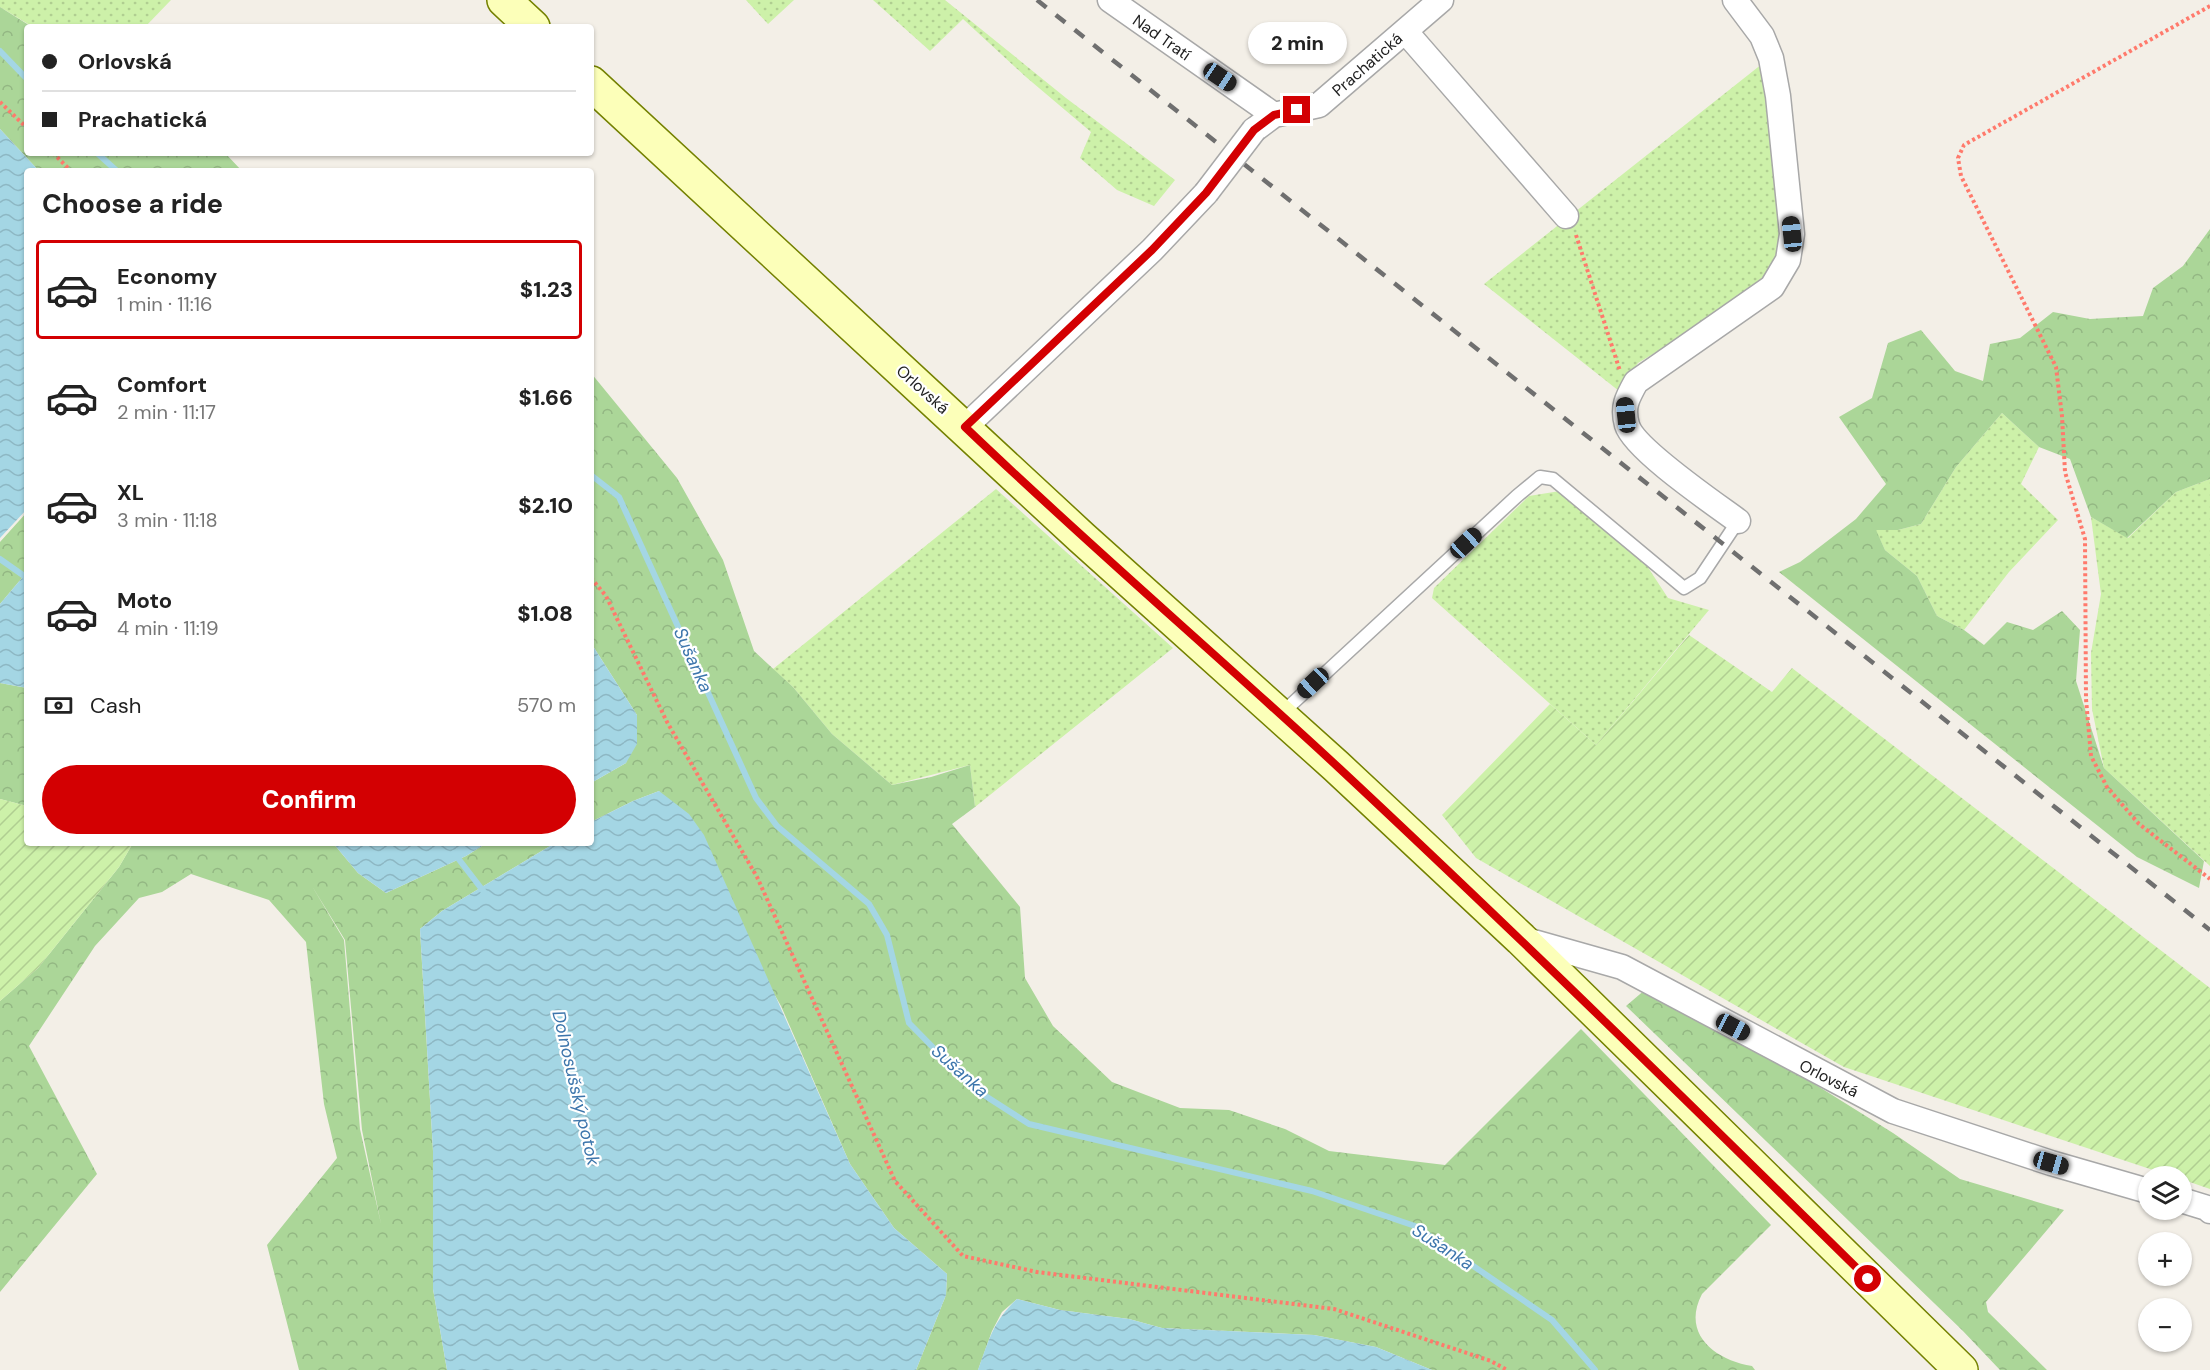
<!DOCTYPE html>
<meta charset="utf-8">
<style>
body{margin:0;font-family:"DM Sans",sans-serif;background:#f2f2f2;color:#222;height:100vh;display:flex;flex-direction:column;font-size:22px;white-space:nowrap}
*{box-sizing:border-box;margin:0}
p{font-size:20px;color:#767676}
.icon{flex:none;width:33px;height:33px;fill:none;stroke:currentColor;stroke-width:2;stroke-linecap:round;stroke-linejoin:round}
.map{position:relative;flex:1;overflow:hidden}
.side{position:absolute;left:24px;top:168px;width:570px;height:678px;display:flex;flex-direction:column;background:#fff;border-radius:6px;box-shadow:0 2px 4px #0004}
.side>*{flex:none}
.hud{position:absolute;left:24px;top:24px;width:570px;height:132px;border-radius:6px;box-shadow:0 2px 4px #0004;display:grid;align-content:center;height:132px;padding:0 18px;background:#fff}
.fabs{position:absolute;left:2138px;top:1166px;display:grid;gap:12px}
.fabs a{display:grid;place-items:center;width:54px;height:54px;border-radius:50%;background:#fff;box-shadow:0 2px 4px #0004;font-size:30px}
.end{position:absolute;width:27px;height:27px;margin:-14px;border:8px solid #d30002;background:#fff;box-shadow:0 0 0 3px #fff}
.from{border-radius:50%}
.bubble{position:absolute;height:42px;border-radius:21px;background:#fff;box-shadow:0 2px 4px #0004;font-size:20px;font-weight:800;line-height:42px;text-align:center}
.car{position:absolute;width:18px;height:36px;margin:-18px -9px;border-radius:8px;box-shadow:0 0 4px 2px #0007;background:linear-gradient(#222 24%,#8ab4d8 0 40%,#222 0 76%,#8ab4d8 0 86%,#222 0)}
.hud b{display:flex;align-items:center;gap:21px;height:57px;font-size:22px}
.hud b+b{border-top:2px solid #e0e0e0}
.hud i{width:15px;height:15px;background:#222}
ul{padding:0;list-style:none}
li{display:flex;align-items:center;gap:18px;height:99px;margin:0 12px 9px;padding:0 6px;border:3px solid transparent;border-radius:6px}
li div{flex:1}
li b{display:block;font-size:22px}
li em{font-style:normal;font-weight:800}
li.active{border-color:#d30002}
li>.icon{width:54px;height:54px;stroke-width:1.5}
h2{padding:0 18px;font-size:27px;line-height:72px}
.pay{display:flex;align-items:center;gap:15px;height:66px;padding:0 18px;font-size:22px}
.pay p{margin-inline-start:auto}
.primary-button{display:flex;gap:12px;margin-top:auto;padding:12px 18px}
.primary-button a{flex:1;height:69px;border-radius:36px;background:#d30002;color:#fff;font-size:24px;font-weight:800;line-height:69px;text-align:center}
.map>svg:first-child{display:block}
.grass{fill:url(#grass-dots)}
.forest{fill:url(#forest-crowns);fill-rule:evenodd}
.garden{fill:url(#garden-furrows)}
.water{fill:url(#water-waves)}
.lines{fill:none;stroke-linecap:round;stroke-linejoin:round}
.stream{stroke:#a4d6e4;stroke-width:6}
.lane-casing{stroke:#a8a8a8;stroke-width:15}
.street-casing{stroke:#a8a8a8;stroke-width:27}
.secondary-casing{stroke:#748100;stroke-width:36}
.path{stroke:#ff7a6c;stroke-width:4;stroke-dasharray:3 3;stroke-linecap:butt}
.lane{stroke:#fff;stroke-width:12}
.street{stroke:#fff;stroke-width:24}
.secondary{stroke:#fcffb9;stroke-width:33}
.rail{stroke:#6f6f6f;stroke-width:4.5;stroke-dasharray:12 12;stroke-linecap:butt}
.street-bridge-casing{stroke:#a8a8a8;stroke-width:27;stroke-linecap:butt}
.street-bridge{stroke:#fff;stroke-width:24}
.route{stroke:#d30002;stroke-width:8}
.labels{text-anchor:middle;stroke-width:4.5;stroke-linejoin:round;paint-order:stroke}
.street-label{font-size:16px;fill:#212121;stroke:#fff}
.water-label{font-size:18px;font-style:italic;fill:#3d76ac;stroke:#fff}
</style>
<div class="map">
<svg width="2210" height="1370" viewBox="0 0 2210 1370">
<defs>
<pattern id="grass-dots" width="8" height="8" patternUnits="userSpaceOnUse" patternTransform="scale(1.5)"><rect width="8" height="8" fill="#cdf1a9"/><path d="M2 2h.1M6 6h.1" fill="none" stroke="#b0ce91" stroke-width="1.8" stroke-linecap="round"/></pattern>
<pattern id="forest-crowns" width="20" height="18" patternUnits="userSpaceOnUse" patternTransform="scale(1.5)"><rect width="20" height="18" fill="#abd698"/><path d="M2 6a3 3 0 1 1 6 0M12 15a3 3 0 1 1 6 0" fill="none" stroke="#93b783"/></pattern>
<pattern id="garden-furrows" width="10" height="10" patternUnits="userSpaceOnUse" patternTransform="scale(1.5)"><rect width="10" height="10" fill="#cdf1a9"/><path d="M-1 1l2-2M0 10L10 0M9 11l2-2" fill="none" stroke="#b0ce91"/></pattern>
<pattern id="water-waves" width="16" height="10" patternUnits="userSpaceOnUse" patternTransform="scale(1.5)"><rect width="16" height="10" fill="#a4d6e4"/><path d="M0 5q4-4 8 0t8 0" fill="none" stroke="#8db7c3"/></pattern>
</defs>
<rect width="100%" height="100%" fill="#f3efe7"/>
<path class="grass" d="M0 0H171L145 27H33L0 7Z
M746 0H794L768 24Z
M873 0H945L1066 98 1175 180 1154 206 1117 190 1080 158 1091 132 1026 77 963 19 930 51Z
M1767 60 1786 238 1763 287 1638 363 1619 391 1484 284Z
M2002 413 2039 447 2021 484 2058 520 2009 572 1964 630 1937 616 1917 576 1885 550 1875 529 1898 530 1921 524 1956 467Z
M2210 479V866L2104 768 2092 709 2091 653 2101 594 2091 517 2128 538 2176 492Z
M996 489 1173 648 975 807 970 765 892 785 832 734 793 687 773 669Z
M1560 491 1634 546 1668 598 1709 610 1596 745 1432 598 1434 588 1529 496Z"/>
<path class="forest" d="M0 7 32 27H27V153H225L242 171H39L0 129Z
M2210 229V479L2176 492 2127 538 2091 517 2070 459 2039 447 2002 413 1956 467 1921 524 1898 530H1876L1885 550 1917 576 1937 616 1964 630 1984 645 2007 622 2033 630 2062 611 2080 630 2076 681 2104 768 2204 861 2199 888 2137 857 1779 572 1800 562 1856 519 1886 484 1839 417 1872 398 1888 343 1921 330 1955 371 1983 381 1990 344 2020 338 2053 312 2090 319 2143 316 2153 288 2183 266Z
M591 373 677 478 723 560 754 651 793 687 832 734 892 785 931 777 970 765 975 807 952 824 1020 907 1025 978 1053 1026 1112 1082 1180 1108 1229 1110 1285 1129 1329 1151 1445 1165 1581 1029 1771 1225 1702 1294C1681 1334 1715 1360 1752 1366L1755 1370H1432L1376 1347 1314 1335 1162 1328 1129 1319 1060 1310 1017 1299 1002 1312 992 1331 978 1370H916L946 1295 947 1274 894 1228 850 1164 781 1006 659 791 633 801 591 822V783L626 763 637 715 591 643Z
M27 512V572L0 604V542Z
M0 683 27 688V806L0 799Z
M133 843H333L358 873 386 893 466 856 487 843H555L442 911 420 929 433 1151V1289L447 1370H299L267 1245 337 1158 324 1104 306 942 269 900 191 874 162 892 139 898 95 946 29 1046 97 1174 0 1292V1001L38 968 119 867ZM312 886 345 940 362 1130 381 1224 360 1129 344 940Z
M1653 983 1893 1133 1960 1179 2064 1210 1986 1302 1988 1312 2047 1370H2000L1962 1330 1626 1006Z"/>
<path class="garden" d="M1689 635 1772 692 1792 668 2210 988V1189L2181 1179V1176H2171L1844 1067 1476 858 1442 815 1550 704 1596 745Z
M0 799 27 806V843H133L119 867 38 968 0 1001Z"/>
<path class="water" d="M0 129 39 171H27V509L0 538Z
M27 572V688L0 683V604Z
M591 643 637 715V744L626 763 591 783Z
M659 791 689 814 704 835 850 1164 894 1228 947 1274 946 1295 916 1370H447L433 1289V1151L420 929 442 911 555 843H591V822L633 801Z
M333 843H487L466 856 386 893 358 873Z
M1017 1299 1060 1310 1129 1319 1162 1328 1314 1335 1376 1347 1432 1370H978C989 1340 993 1321 1017 1299Z"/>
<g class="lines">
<path class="stream" d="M0 51 27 79
M97 153 117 171
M591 475 619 497 756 798 777 826 869 904 887 935 909 1023 973 1088 1029 1124 1312 1191 1415 1226 1552 1320 1595 1370
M0 559 27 578
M454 853 484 892"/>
<g class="lane-casing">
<path id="lane" d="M1281 714 1517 496 1540 477 1553 479 1684 588 1700 578 1738 521"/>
</g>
<g class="street-casing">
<path id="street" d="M1110 0 1274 115
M1735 0 1762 36 1771 58 1778 96 1792 234 1788 260 1772 287 1636 382C1627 398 1622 407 1627 425 1634 449 1715 504 1738 521
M1405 31 1566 216
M1254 130 1274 115 1319 105 1441 0
M965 427 1152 250 1206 193
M1523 939 1622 967 1893 1111 2051 1163 2148 1191
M2181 1200 2207 1208 2210 1211"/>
</g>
<g class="secondary-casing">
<path id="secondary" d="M504 0 533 27
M591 83 1081 537 1336 766 1521 939 1961 1370"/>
</g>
<path class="path" d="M2210 6 1964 145 1958 158 1961 176 2056 367 2062 416 2065 472 2085 539 2086 699 2091 756 2107 787 2139 824 2210 879
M0 102 27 128
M53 153 71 171
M1576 235 1620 371
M591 578 606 596 667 722 757 877 895 1181 963 1256 1037 1272 1334 1309 1491 1361 1507 1370"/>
<use href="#lane" class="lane"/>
<use href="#street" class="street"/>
<use href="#secondary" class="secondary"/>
<path class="rail" d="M1037 0 2210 930"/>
<g class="street-bridge-casing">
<path id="street-bridge" d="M1206 193 1254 130"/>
</g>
<use href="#street-bridge" class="street-bridge"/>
</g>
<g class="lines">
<path class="route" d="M1297 110 1274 115 1254 130 1206 193 1152 250 965 427C1087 544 1215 653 1339 768 1518 935 1693 1107 1868 1279"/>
</g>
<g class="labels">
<g class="street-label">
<text transform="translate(1162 37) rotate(35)" y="6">Nad Tratí</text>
<text transform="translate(1367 64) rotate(-41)" y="6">Prachatická</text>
<text transform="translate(923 389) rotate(42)" y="6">Orlovská</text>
<text transform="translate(1829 1078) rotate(27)" y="6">Orlovská</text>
</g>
<g class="water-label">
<text transform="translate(693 660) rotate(66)" y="6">Sušanka</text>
<text transform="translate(960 1071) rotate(42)" y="6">Sušanka</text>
<text transform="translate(576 1088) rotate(77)" y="6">Dolnosušský potok</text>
<text transform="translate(1443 1247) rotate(33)" y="6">Sušanka</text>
</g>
</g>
</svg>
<div class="fabs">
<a><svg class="icon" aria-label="layers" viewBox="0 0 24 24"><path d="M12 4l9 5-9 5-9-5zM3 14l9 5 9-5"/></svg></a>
<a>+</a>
<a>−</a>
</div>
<i class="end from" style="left:1868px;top:1279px"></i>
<i class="end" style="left:1297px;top:110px"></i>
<div class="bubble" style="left:1248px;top:22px;width:99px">2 min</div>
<i class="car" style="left:1220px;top:77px;rotate:124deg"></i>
<i class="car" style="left:1792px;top:234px;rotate:354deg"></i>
<i class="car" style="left:1626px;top:415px;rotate:354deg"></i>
<i class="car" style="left:1466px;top:543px;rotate:47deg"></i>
<i class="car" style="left:1313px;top:683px;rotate:227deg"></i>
<i class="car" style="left:1733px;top:1027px;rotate:118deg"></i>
<i class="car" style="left:2051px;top:1163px;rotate:106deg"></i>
<div class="hud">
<b><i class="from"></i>Orlovská</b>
<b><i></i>Prachatická</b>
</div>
<section class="side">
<h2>Choose a ride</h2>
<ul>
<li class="active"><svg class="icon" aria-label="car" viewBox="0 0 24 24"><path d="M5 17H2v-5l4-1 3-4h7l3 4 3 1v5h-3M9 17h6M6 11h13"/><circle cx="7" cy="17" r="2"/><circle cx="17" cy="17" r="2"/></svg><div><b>Economy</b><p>1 min · 11:16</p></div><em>$1.23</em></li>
<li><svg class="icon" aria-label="car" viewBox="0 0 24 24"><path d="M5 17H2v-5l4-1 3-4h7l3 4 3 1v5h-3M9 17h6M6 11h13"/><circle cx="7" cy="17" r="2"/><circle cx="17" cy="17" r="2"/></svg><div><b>Comfort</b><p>2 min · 11:17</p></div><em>$1.66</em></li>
<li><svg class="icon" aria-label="car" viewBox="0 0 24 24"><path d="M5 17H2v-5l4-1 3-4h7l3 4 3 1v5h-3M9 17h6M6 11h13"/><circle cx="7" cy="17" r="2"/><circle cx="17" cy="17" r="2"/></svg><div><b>XL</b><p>3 min · 11:18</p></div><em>$2.10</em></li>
<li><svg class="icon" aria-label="car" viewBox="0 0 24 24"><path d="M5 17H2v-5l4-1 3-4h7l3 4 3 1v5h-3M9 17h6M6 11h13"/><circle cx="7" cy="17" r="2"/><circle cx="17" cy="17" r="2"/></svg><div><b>Moto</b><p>4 min · 11:19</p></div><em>$1.08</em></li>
</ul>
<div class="pay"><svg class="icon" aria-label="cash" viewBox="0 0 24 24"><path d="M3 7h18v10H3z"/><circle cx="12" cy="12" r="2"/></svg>Cash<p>570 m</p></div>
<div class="primary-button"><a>Confirm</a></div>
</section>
</div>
